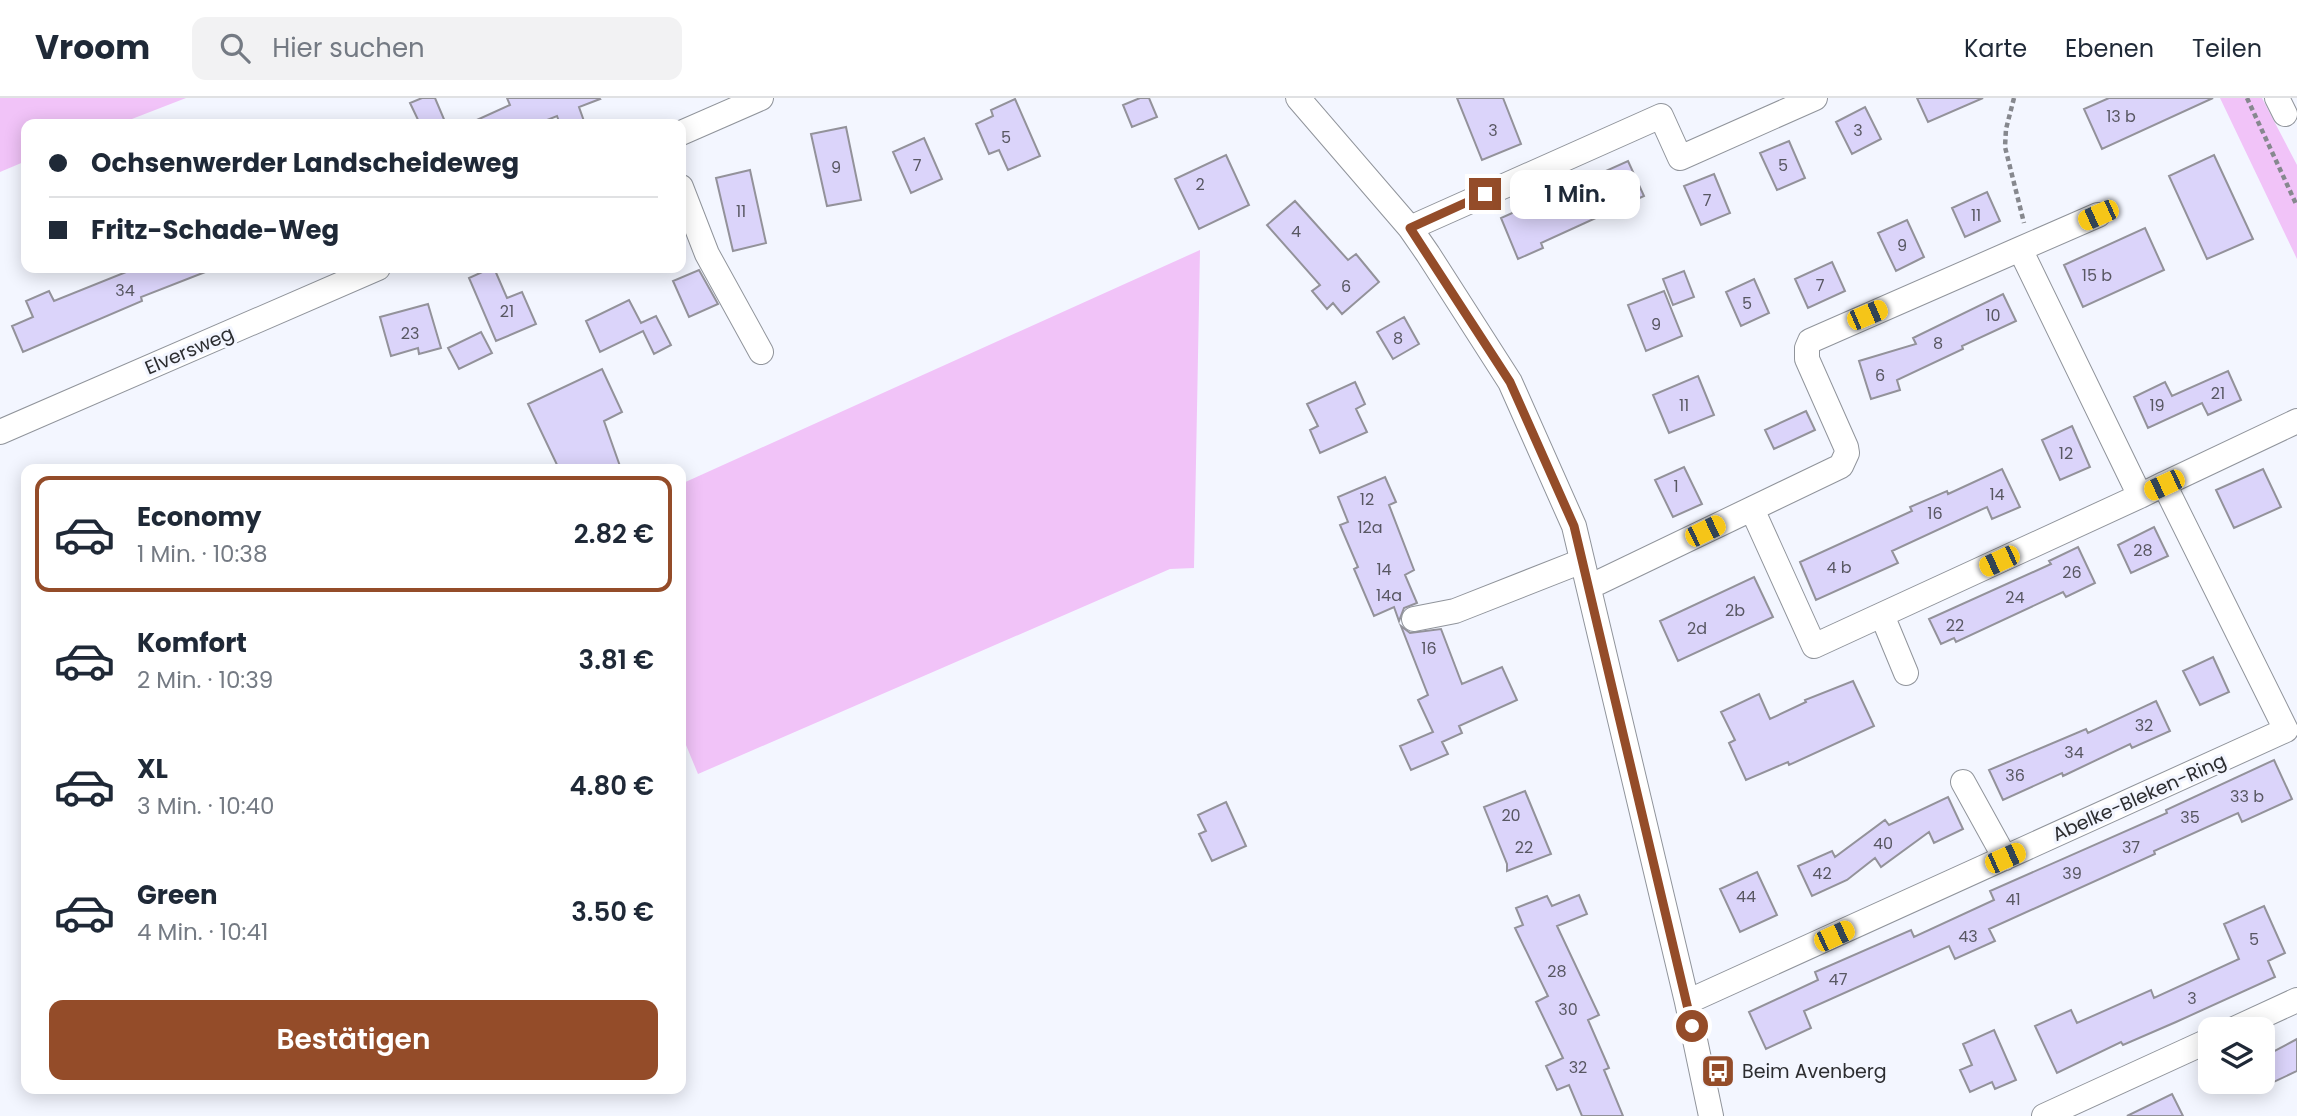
<!DOCTYPE html>
<html lang="de">
<meta charset="utf-8">
<style>
body{margin:0;font-family:Poppins,sans-serif;background:#f2f2f3;color:#1f2937;height:100vh;display:flex;flex-direction:column;font-size:26px;white-space:nowrap}
*{box-sizing:border-box;margin:0}
p{font-size:23px;color:#747a83}
.icon{flex:none;width:38px;height:38px;fill:none;stroke:currentColor;stroke-width:2;stroke-linecap:round;stroke-linejoin:round}
.map{position:relative;flex:1;overflow:hidden}
.side{position:absolute;left:21px;top:366px;width:665px;height:630px;display:flex;flex-direction:column;background:#fff;border-radius:14px;box-shadow:0 4px 18px #0003}
.side>*{flex:none}
.guide{position:absolute;left:21px;top:21px;width:665px;height:154px;border-radius:14px;box-shadow:0 4px 18px #0003;display:grid;align-content:center;height:154px;padding:0 28px;background:#fff}
.controls{position:absolute;left:2198px;top:919px;display:grid;gap:14px}
.controls a{display:grid;place-items:center;width:77px;height:77px;border-radius:14px;background:#fff;box-shadow:0 4px 18px #0003;font-size:35px}
.end{position:absolute;width:32px;height:32px;margin:-16px;border:9px solid #944c29;background:#fff;box-shadow:0 0 0 4px #fff}
.from{border-radius:50%}
.bubble{position:absolute;height:49px;border-radius:14px;background:#fff;box-shadow:0 4px 18px #0003;font-size:23px;font-weight:600;line-height:49px;text-align:center}
.car{position:absolute;width:21px;height:42px;margin:-21px -10px;border-radius:9px;box-shadow:0 0 5px 2px #0007;background:linear-gradient(#f5c518 24%,#345 0 40%,#f5c518 0 76%,#345 0 86%,#f5c518 0)}
.guide b{display:flex;align-items:center;gap:24px;height:66px;font-size:26px}
.guide b+b{border-top:2px solid #e0e1e3}
.guide i{width:18px;height:18px;background:#1f2937}
ul{padding:12px 0 0;list-style:none}
li{display:flex;align-items:center;gap:21px;height:116px;margin:0 14px 10px;padding:0 14px;border:4px solid transparent;border-radius:14px}
li div{flex:1}
li b{display:block;font-size:26px}
li em{font-style:normal;font-weight:600}
li.on{border-color:#944c29}
li>.icon{width:63px;height:63px;stroke-width:1.5}
.button{display:flex;gap:14px;margin-top:auto;padding:14px 28px}
.button a{flex:1;height:80px;border-radius:14px;background:#944c29;color:#fff;font-size:28px;font-weight:600;line-height:80px;text-align:center}
header{display:flex;align-items:center;gap:42px;box-sizing:border-box;height:98px;padding:0 35px;background:#fff;border-bottom:2px solid #e0e1e3}
header strong{font-size:33px}
nav{display:flex;gap:38px;margin-inline-start:auto;font-size:24px}
.search{width:490px;height:63px;background:#f2f2f3;display:flex;align-items:center;gap:18px;box-sizing:border-box;padding:0 24px;border-radius:14px;color:#747a83;font-size:26px}
.map>svg:first-child{display:block}
.green{fill:#f1c3f8}
.building{fill:#dbd4fa;stroke:#93929a;stroke-width:2}
.lines{fill:none;stroke-linecap:round;stroke-linejoin:round}
.minor-casing{stroke:#90949b;stroke-width:26}
.path{stroke:#86888e;stroke-width:4.5;stroke-dasharray:5 3.5;stroke-linecap:butt}
.minor{stroke:#fff;stroke-width:24}
.route{stroke:#944c29;stroke-width:9}
.labels{text-anchor:middle;stroke-width:6;stroke-linejoin:round;paint-order:stroke}
.number-label{font-size:16px;fill:#585762}
.street-label{font-size:19px;fill:#2c2d30;stroke:#f3f6ff}
.poi-label{font-size:19px;fill:#2c2d30;stroke:#f3f6ff;text-anchor:start}
</style>
<header>
<strong>Vroom</strong>
<div class="search"><svg class="icon" aria-label="search" viewBox="0 0 24 24"><circle cx="10" cy="10" r="6"/><path d="M15 15l6 6"/></svg>Hier suchen</div>
<nav><a>Karte</a><a>Ebenen</a><a>Teilen</a></nav>
</header>
<div class="map">
<svg width="2297" height="1018" viewBox="0 0 2297 1018">
<rect width="100%" height="100%" fill="#f3f6ff"/>
<path class="green" d="M0 0H186L119 26H26V63L0 74Z
M2220 0H2262L2297 67V161Z
M1200 152 1194 470 1170 471 698 676 681 635V386Z"/>
<path class="building" d="M422 0H435L446 26H420L410 5Z
M507 0H599L600 1 579 9 585 26H560L557 18 537 26H468L510 7Z
M1140 0H1149L1157 19 1132 29 1123 7Z
M1457 0H1503L1521 46 1482 62Z
M1917 0H1983L1928 24Z
M2109 0H2213L2102 51 2084 11Z
M1015 1 1040 58 1008 72 999 52 989 56 976 26 993 18 991 12Z
M1865 9 1881 41 1852 56 1836 24Z
M846 29 861 102 827 108 811 36Z
M924 40 942 81 911 95 893 54Z
M1789 43 1805 80 1777 92 1760 55Z
M1226 57 1249 107 1199 131 1175 81Z
M2214 57 2253 141 2207 161 2169 78Z
M1628 63 1644 98 1541 145 1543 150 1518 161 1501 120Z
M750 72 766 145 733 153 716 80Z
M1714 76 1730 115 1701 127 1684 88Z
M1987 94 2000 123 1965 139 1952 110Z
M1295 103 1348 162 1356 156 1379 184 1342 216 1333 205 1327 211 1312 193 1320 187 1267 127Z
M1907 122 1924 159 1896 173 1878 135Z
M2145 130 2164 172 2083 209 2064 167Z
M1832 164 1845 193 1808 210 1795 181Z
M136 170 213 171 141 199 142 203 23 254 12 228 33 219 26 203 49 193 54 203Z
M491 170H494L507 200 522 194 536 226 496 243 469 180Z
M699 172 718 206 689 219 673 183Z
M1684 173 1694 199 1673 207 1663 181Z
M1754 181 1769 215 1741 228 1726 194Z
M1664 193 1682 238 1646 253 1628 207Z
M2003 196 2016 223 1962 248 1963 251 1897 282 1900 292 1871 301 1859 263 1916 246 1913 240Z
M629 202 641 225 656 218 671 247 654 256 643 233 600 254 586 223Z
M428 206 441 250 419 256 418 250 391 258 380 219Z
M1404 219 1419 246 1393 261 1377 234Z
M481 234 492 255 459 271 448 250Z
M602 271 622 314 604 323 621 371H559L528 306Z
M2228 273 2241 302 2208 317 2202 305 2148 330 2134 299 2165 284 2172 298Z
M1698 278 1714 317 1669 335 1653 297Z
M1355 284 1365 306 1356 311 1367 334 1320 355 1310 332 1318 328 1307 306Z
M1806 313 1815 332 1774 351 1765 332Z
M2072 328 2090 369 2060 382 2042 342Z
M1684 369 1702 406 1673 419 1655 382Z
M2002 371 2020 409 1992 421 1987 409 1892 453 1898 465 1816 502 1800 464 1912 413 1910 409 1947 393 1948 396Z
M2263 371 2281 409 2234 430 2216 392Z
M1385 379 1396 404 1389 407 1414 472 1405 477 1417 505 1404 510 1399 523 1394 509 1374 518 1354 471 1358 469 1340 427 1348 424 1338 399Z
M2154 429 2168 458 2131 475 2118 447Z
M2078 449 2095 485 2066 499 2063 494 1956 544 1954 540 1941 546 1929 521 2051 466 2049 463Z
M1754 479 1773 519 1678 563 1660 523Z
M1401 528 1410 535 1441 531 1462 586 1502 569 1517 602 1459 628 1462 635 1442 644 1448 656 1411 672 1400 648 1433 634 1418 602 1428 597Z
M2213 559 2229 594 2200 607 2183 573Z
M1853 583 1874 628 1789 667 1788 664 1746 682 1729 645 1735 642 1721 614 1759 596 1770 621 1806 604 1805 602Z
M2156 603 2170 633 2132 650 2130 646 2063 678 2062 675 2003 702 1989 672 2086 631 2088 635Z
M2274 662 2292 701 2242 724 2238 715 2154 753 2155 756 1989 831 1995 843 1955 861 1949 848 1804 913 1811 930 1766 951 1749 914 1818 882 1815 874 1911 832 1914 839 1994 802 1990 793 2167 715 2166 712Z
M1525 693 1551 756 1507 773V766L1484 709Z
M1948 699 1963 731 1934 745 1929 734 1881 769 1875 760 1847 782 1812 798 1798 768 1832 753 1835 759 1885 722 1889 727Z
M1226 704 1246 748 1212 763 1199 736 1206 733 1198 717Z
M1757 774 1777 817 1740 834 1720 791Z
M1579 797 1587 816 1557 828 1599 917 1588 922 1609 970 1604 972 1623 1018H1582L1569 987 1557 992 1546 968 1563 960 1536 904 1548 898 1515 830 1523 827 1516 810 1547 798 1552 808Z
M2264 808 2285 855 2268 863 2275 879 2176 924 2123 947 2121 944 2057 975 2035 928 2071 912 2077 925 2151 892 2154 900 2239 861 2224 826Z
M1994 932 2016 982 1995 991 1992 984 1970 994 1960 972 1972 967 1963 946Z
M2297 941V973L2263 989V959Z
M2172 996 2183 1018H2127Z"/>
<g class="lines">
<g class="minor-casing">
<path id="minor" d="M1298 0 1410 130 1428 156 1510 284 1574 428 1687 904 1711 1018
M2277 0 2285 16
M681 35 761 0
M681 89 707 156 761 254
M1410 130 1661 18 1680 60 1815 0
M2020 151 2098 117
M0 334 378 170
M2164 386 2297 323
M1752 411 1814 548 2140 398
M1589 489 1841 368 1847 355 1846 349 1807 261V250L1810 243 2020 151 2140 398 2164 386 2286 632 1687 904
M1882 517 1906 575
M1414 521 1455 513 1582 463
M1963 684 2005 760
M2234 931 2297 902
M2044 1018 2210 942"/>
</g>
<path class="path" d="M2014 0 2006 31 2005 49 2024 125
M2247 0 2297 108"/>
<use href="#minor" class="minor"/>
</g>
<g class="lines">
<path class="route" d="M1485 96 1410 130 1510 284 1574 428 1692 928"/>
</g>
<defs>
<g id="bus-square" transform="scale(1.75)"><rect x="-9" y="-9" width="18" height="18" rx="4" fill="#944c29" stroke="#f3f6ff"/><path d="M-5-6H5V4H4V6H2V4H-2V6H-4V4H-5ZM-3.5-4V0h7V-4ZM-3.5 1.2v1.5H-2V1.2ZM2 1.2v1.5H3.5V1.2Z" fill="#fff"/></g>
</defs>
<g fill-rule="evenodd">
<use href="#bus-square" x="1718" y="973"/>
</g>
<g class="labels">
<g class="number-label">
<text x="2121" y="24">13 b</text>
<text x="1493" y="38">3</text>
<text x="1858" y="38">3</text>
<text x="1006" y="45">5</text>
<text x="917" y="73">7</text>
<text x="1783" y="73">5</text>
<text x="836" y="75">9</text>
<text x="1200" y="92">2</text>
<text x="1707" y="108">7</text>
<text x="741" y="119">11</text>
<text x="1976" y="123">11</text>
<text x="1296" y="139">4</text>
<text x="1902" y="153">9</text>
<text x="2097" y="183">15 b</text>
<text x="1820" y="193">7</text>
<text x="1346" y="194">6</text>
<text x="125" y="198">34</text>
<text x="1747" y="211">5</text>
<text x="507" y="219">21</text>
<text x="1993" y="223">10</text>
<text x="1656" y="232">9</text>
<text x="410" y="241">23</text>
<text x="1398" y="246">8</text>
<text x="1938" y="251">8</text>
<text x="1880" y="283">6</text>
<text x="2218" y="301">21</text>
<text x="1684" y="313">11</text>
<text x="2157" y="313">19</text>
<text x="2066" y="361">12</text>
<text x="1676" y="394">1</text>
<text x="1997" y="402">14</text>
<text x="1367" y="407">12</text>
<text x="1935" y="421">16</text>
<text x="1370" y="435">12a</text>
<text x="2143" y="458">28</text>
<text x="1839" y="475">4 b</text>
<text x="1384" y="477">14</text>
<text x="2072" y="480">26</text>
<text x="1389" y="503">14a</text>
<text x="2015" y="505">24</text>
<text x="1735" y="518">2b</text>
<text x="1955" y="533">22</text>
<text x="1697" y="536">2d</text>
<text x="1429" y="556">16</text>
<text x="2144" y="633">32</text>
<text x="2074" y="660">34</text>
<text x="2015" y="683">36</text>
<text x="2247" y="704">33 b</text>
<text x="1511" y="723">20</text>
<text x="2190" y="725">35</text>
<text x="1883" y="751">40</text>
<text x="1524" y="755">22</text>
<text x="2131" y="755">37</text>
<text x="1822" y="781">42</text>
<text x="2072" y="781">39</text>
<text x="1746" y="804">44</text>
<text x="2013" y="807">41</text>
<text x="1968" y="844">43</text>
<text x="2254" y="847">5</text>
<text x="1557" y="879">28</text>
<text x="1838" y="887">47</text>
<text x="2192" y="906">3</text>
<text x="1568" y="917">30</text>
<text x="1578" y="975">32</text>
</g>
<g class="street-label">
<text transform="translate(189 252) rotate(-23)" y="7">Elversweg</text>
<text transform="translate(2139 699) rotate(-24)" y="7">Abelke-Bleken-Ring</text>
</g>
<g class="poi-label">
<text x="1742" y="980">Beim Avenberg</text>
</g>
</g>
</svg>
<div class="controls">
<a><svg class="icon" aria-label="layers" viewBox="0 0 24 24"><path d="M12 4l9 5-9 5-9-5zM3 14l9 5 9-5"/></svg></a>
</div>
<i class="end from" style="left:1692px;top:928px"></i>
<i class="end" style="left:1485px;top:96px"></i>
<div class="bubble" style="left:1510px;top:72px;width:130px">1 Min.</div>
<i class="car" style="left:2098px;top:117px;rotate:246deg"></i>
<i class="car" style="left:1867px;top:217px;rotate:67deg"></i>
<i class="car" style="left:2164px;top:387px;rotate:245deg"></i>
<i class="car" style="left:1705px;top:433px;rotate:64deg"></i>
<i class="car" style="left:1999px;top:463px;rotate:245deg"></i>
<i class="car" style="left:2005px;top:760px;rotate:66deg"></i>
<i class="car" style="left:1834px;top:838px;rotate:65deg"></i>
<div class="guide">
<b><i class="from"></i>Ochsenwerder Landscheideweg</b>
<b><i></i>Fritz-Schade-Weg</b>
</div>
<section class="side">
<ul>
<li class="on"><svg class="icon" aria-label="car" viewBox="0 0 24 24"><path d="M5 17H2v-5l4-1 3-4h7l3 4 3 1v5h-3M9 17h6M6 11h13"/><circle cx="7" cy="17" r="2"/><circle cx="17" cy="17" r="2"/></svg><div><b>Economy</b><p>1 Min. · 10:38</p></div><em>2.82 €</em></li>
<li><svg class="icon" aria-label="car" viewBox="0 0 24 24"><path d="M5 17H2v-5l4-1 3-4h7l3 4 3 1v5h-3M9 17h6M6 11h13"/><circle cx="7" cy="17" r="2"/><circle cx="17" cy="17" r="2"/></svg><div><b>Komfort</b><p>2 Min. · 10:39</p></div><em>3.81 €</em></li>
<li><svg class="icon" aria-label="car" viewBox="0 0 24 24"><path d="M5 17H2v-5l4-1 3-4h7l3 4 3 1v5h-3M9 17h6M6 11h13"/><circle cx="7" cy="17" r="2"/><circle cx="17" cy="17" r="2"/></svg><div><b>XL</b><p>3 Min. · 10:40</p></div><em>4.80 €</em></li>
<li><svg class="icon" aria-label="car" viewBox="0 0 24 24"><path d="M5 17H2v-5l4-1 3-4h7l3 4 3 1v5h-3M9 17h6M6 11h13"/><circle cx="7" cy="17" r="2"/><circle cx="17" cy="17" r="2"/></svg><div><b>Green</b><p>4 Min. · 10:41</p></div><em>3.50 €</em></li>
</ul>
<div class="button"><a>Bestätigen</a></div>
</section>
</div>
